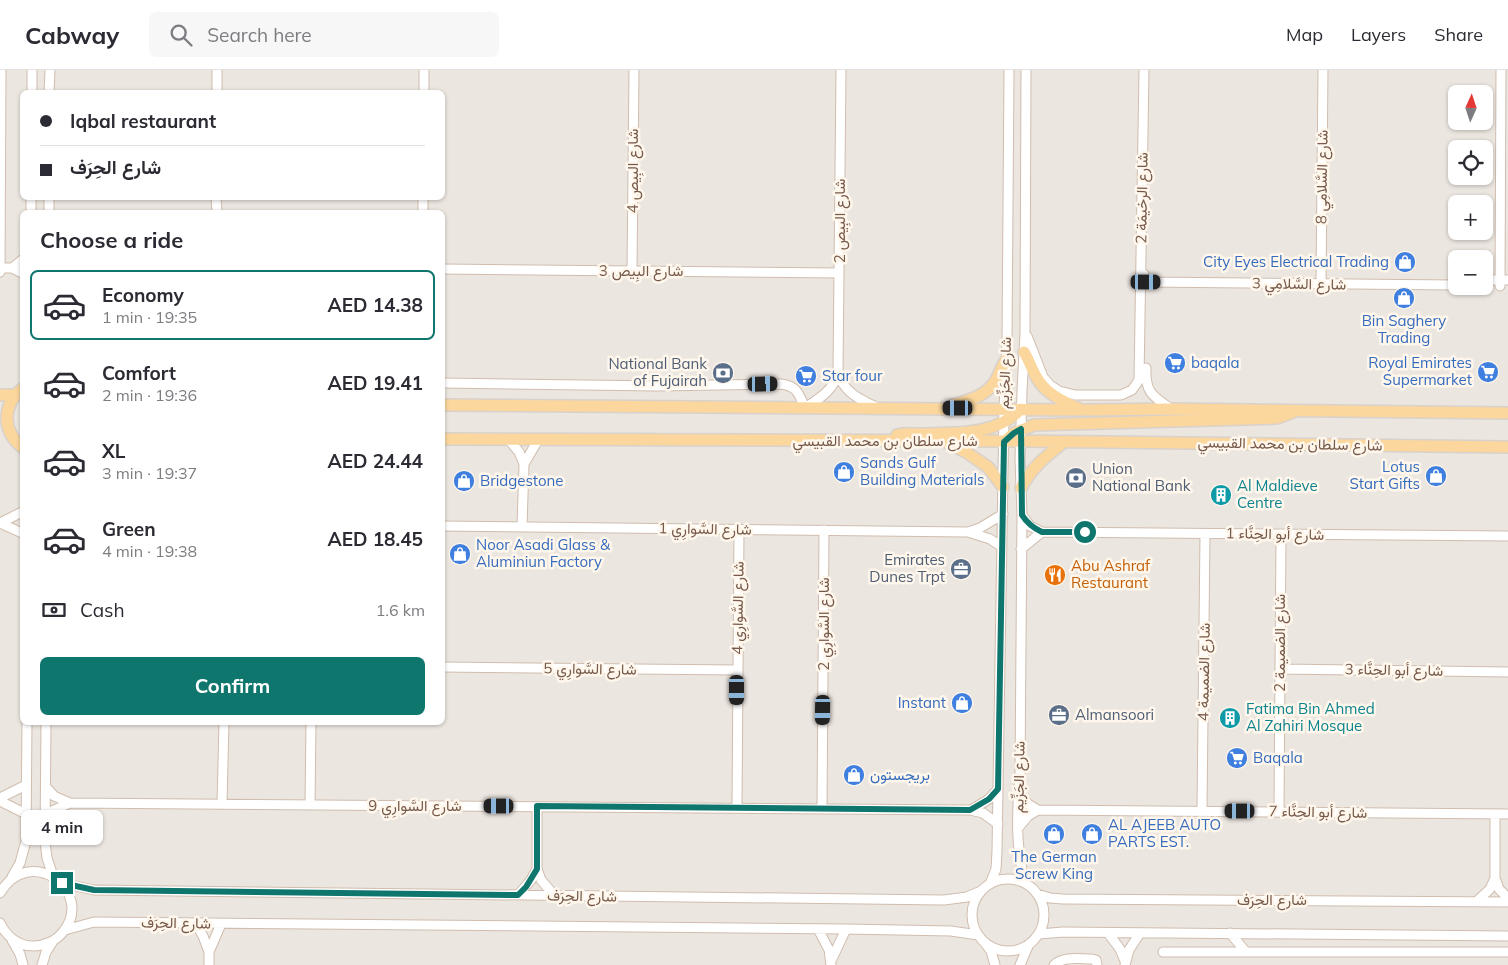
<!DOCTYPE html>
<meta charset="utf-8">
<style>
body{margin:0;font-family:Mulish,Vazirmatn,sans-serif;background:#f7f7f7;color:#2b2b33;height:100vh;display:flex;flex-direction:column;font-size:19px;white-space:nowrap}
*{box-sizing:border-box;margin:0}
p{font-size:16px;color:#7c7c81}
.icon{flex:none;width:28px;height:28px;fill:none;stroke:currentColor;stroke-width:2;stroke-linecap:round;stroke-linejoin:round}
.map{position:relative;flex:1;overflow:hidden}
.sheet{position:absolute;left:20px;top:140px;width:425px;height:515px;display:flex;flex-direction:column;background:#fff;border-radius:8px;box-shadow:0 1px 4px #0004}
.sheet>*{flex:none}
.guide{position:absolute;left:20px;top:20px;width:425px;height:110px;border-radius:8px;box-shadow:0 1px 4px #0004;display:grid;align-content:center;height:110px;padding:0 20px;background:#fff}
.needle{width:32px;rotate:3deg}
.tools{position:absolute;left:1448px;top:15px;display:grid;gap:10px}
.tools a{display:grid;place-items:center;width:45px;height:45px;border-radius:8px;background:#fff;box-shadow:0 1px 4px #0004;font-size:25px}
.end{position:absolute;width:22px;height:22px;margin:-11px;border:6px solid #0f766e;background:#fff;box-shadow:0 0 0 2px #fff}
.from{border-radius:50%}
.bubble{position:absolute;height:35px;border-radius:8px;background:#fff;box-shadow:0 1px 4px #0004;font-size:16px;font-weight:700;line-height:35px;text-align:center}
.car{position:absolute;width:15px;height:30px;margin:-15px -8px;border-radius:6px;box-shadow:0 0 4px 1px #0007;background:linear-gradient(#222 24%,#8ab4d8 0 40%,#222 0 76%,#8ab4d8 0 86%,#222 0)}
.guide b{display:flex;align-items:center;gap:18px;height:48px;font-size:19px}
.guide b+b{border-top:1px solid #e1e1e2}
.guide i{width:12px;height:12px;background:#2b2b33}
ul{padding:0;list-style:none}
li{display:flex;align-items:center;gap:15px;height:70px;margin:0 10px 8px;padding:0 10px;border:2px solid transparent;border-radius:8px}
li div{flex:1}
li b{display:block;font-size:19px}
li em{font-style:normal;font-weight:700}
li.on{border-color:#0f766e}
li>.icon{width:45px;height:45px;stroke-width:1.5}
h2{padding:0 20px;font-size:22px;line-height:60px}
.pay{display:flex;align-items:center;gap:12px;height:55px;padding:0 20px;font-size:19px}
.pay p{margin-inline-start:auto}
.action{display:flex;gap:10px;margin-top:auto;padding:10px 20px}
.action a{flex:1;height:58px;border-radius:8px;background:#0f766e;color:#fff;font-size:20px;font-weight:700;line-height:58px;text-align:center}
header{display:flex;align-items:center;gap:30px;box-sizing:border-box;height:70px;padding:0 25px;background:#fff;border-bottom:1px solid #e1e1e2}
header strong{font-size:24px}
nav{display:flex;gap:28px;margin-inline-start:auto;font-size:18px}
.search{width:350px;height:45px;background:#f7f7f7;display:flex;align-items:center;gap:12px;box-sizing:border-box;padding:0 18px;border-radius:8px;color:#7c7c81;font-size:19px}
.map>svg:first-child{display:block}
.industrial{fill:#ece6e0;fill-rule:evenodd}
.lines{fill:none;stroke-linecap:round;stroke-linejoin:round}
.minor-casing{stroke:#d0bdae;stroke-width:11}
.major-casing{stroke:#d9d1cc;stroke-width:14}
.minor{stroke:#fff;stroke-width:9}
.major{stroke:#fbd79e;stroke-width:11}
.route{stroke:#0f766e;stroke-width:6}
.labels{text-anchor:middle;stroke-width:5;stroke-linejoin:round;paint-order:stroke}
.street-label{font-size:15px;fill:#76594a;stroke:#fff7ec}
.shop-label{font-size:15px;fill:#366cbe;stroke:#fff7ec;text-anchor:start}
.service-label{font-size:15px;fill:#4e5e75;stroke:#fff7ec;text-anchor:end}
.culture-label{font-size:15px;fill:#0d838f;stroke:#fff7ec;text-anchor:start}
.food-label{font-size:15px;fill:#c56008;stroke:#fff7ec;text-anchor:start}
</style>
<header>
<strong>Cabway</strong>
<div class="search"><svg class="icon" aria-label="search" viewBox="0 0 24 24"><circle cx="10" cy="10" r="6"/><path d="M15 15l6 6"/></svg>Search here</div>
<nav><a>Map</a><a>Layers</a><a>Share</a></nav>
</header>
<div class="map">
<svg width="1508" height="895" viewBox="0 0 1508 895">
<rect width="100%" height="100%" fill="#fcf3e6"/>
<path class="industrial" d="M0 0H1508V895H0ZM22 22H442V128H22ZM1456 24H1484V51H1456ZM1456 79H1484V106H1456ZM1456 134H1484V161H1456ZM22 142H442V652H22ZM1456 189H1484V216H1456Z"/>
<g class="lines">
<g class="minor-casing">
<path id="minor" d="M32 22V0
M49 22 50 0
M217 22V0
M424 22V0
M216 128 217 142
M31 142V128
M49 142V128
M423 142V128
M0 198H12L22 203
M12 198 22 190
M442 199 839 203
M632 201 634 0
M0 202 1 0
M1144 204 1147 212 1456 215
M1484 210H1508
M1321 214 1323 0
M1500 216 1501 0
M1027 266 1043 307 1050 315 1059 321 1075 325H1121L1132 320 1139 310 1144 0
M1146 298C1145 322 1152 326 1171 339
M838 302C843 322 859 329 876 337
M442 313 658 316 781 314C797 316 799 324 805 338 820 328 834 320 838 302L841 0
M509 370 519 382 524 394
M1022 445 1030 456 1042 462 1508 466
M0 453 22 442
M0 453 22 463
M442 456 968 462 990 469 1002 477
M522 457 524 394 538 370
M968 462 980 458 1003 444
M1021 479 1042 462
M442 597 737 600
M1280 599 1508 602
M46 652 45 771 47 788 53 806
M46 717 54 726 70 733 970 740 983 743 998 754
M1019 722 1028 734 1038 740 1508 744
M0 728 26 715
M0 731 26 744
M222 734 224 652
M310 735 311 652
M537 737V799L541 810 555 826
M737 738 739 459
M822 739 824 460
M971 740 989 729 998 719
M1202 740 1205 464
M1279 741 1281 464
M46 748 54 740 70 733
M1018 758 1028 746 1038 740
M12 807 20 793 26 771 27 652
M1495 808 1499 819 1508 828
M972 845a36 36 0 1 1 72 0a36 36 0 1 1-72 0Z
M62 813 94 820 944 830 967 827 981 821
M1025 813C1015 776 1017 741 1020 703L1022 445 1020 389 1022 321 1025 263 1026 0
M990 814 996 799 997 781 1004 339 1007 272 1009 0
M0 823C29 773 96 821 63 862 56 871 44 876 33 876 18 876 6 866 0 853
M1037 824 1050 828 1063 829 1508 832
M518 825 531 810 537 799
M1476 832 1490 819 1495 808V744
M196 854 203 866 209 882
M818 859 829 880 831 895
M65 860 94 852 846 859 951 861 978 865
M1108 863 1120 879 1125 891
M1230 863 1246 882
M1039 864 1063 862 1508 866
M12 870 20 884 23 895
M985 873 991 881 995 895
M1163 882H1508
M831 891 846 859
M42 895 46 882 53 871
M209 895V882L221 854
M1020 895 1029 874
M1054 895C1064 886 1079 889 1092 889L1096 890 1097 895
M1125 895 1129 880 1140 863"/>
</g>
<g class="major-casing">
<path id="major" d="M1024 282C1029 290 1032 300 1037 308 1046 324 1063 331 1079 339
M22 319C2 335 2 361 22 377
M0 325H15
M442 335 1083 340 1171 339 1508 343
M953 335C970 330 989 325 997 308 1000 302 1002 296 1006 290
M897 365C905 363 913 364 921 364 956 363 995 366 1021 339
M442 369 1021 371 1508 377
M1004 372 1014 363 1034 355 1277 348 1293 342
M948 373 966 382 988 397 1003 417
M1021 418C1031 398 1046 386 1064 372"/>
</g>
<use href="#minor" class="minor"/>
<use href="#major" class="major"/>
</g>
<g class="lines">
<path class="route" d="M62 813 94 820 518 825 526 817 537 799V736L970 740 989 729 998 719 1004 372 1014 363 1021 359 1022 445C1027 453 1033 458 1042 462H1085"/>
</g>
<defs>
<g id="shop-disc" transform="scale(1.125)"><circle r="9.5" fill="#3f7fe0" stroke="#fff7ec"/><path d="M-5-2.5h2.3a2.7 3.5 0 0 1 5.4 0H5L5.5 6h-11ZM-1.5-2.5h3a1.5 2.3 0 0 0-3 0Z" fill="#fff"/></g>
<g id="supermarket-disc" transform="scale(1.125)"><circle r="9.5" fill="#3f7fe0" stroke="#fff7ec"/><path d="M-6-5.5h2.5l.6 2H6L4.5 2H-2.5L-4.4-4H-6ZM-1.5 3.2a1.3 1.3 0 1 0 .1 0ZM3 3.2a1.3 1.3 0 1 0 .1 0Z" fill="#fff"/></g>
<g id="bank-disc" transform="scale(1.125)"><circle r="9.5" fill="#5c6f8a" stroke="#fff7ec"/><path d="M-6-4H6V4H-6ZM0-2.3a2.3 2.3 0 1 0 0 4.6a2.3 2.3 0 1 0 0-4.6Z" fill="#fff"/></g>
<g id="building-disc" transform="scale(1.125)"><circle r="9.5" fill="#0f9aa8" stroke="#fff7ec"/><path d="M-4-6H4V6H1V3H-1V6H-4ZM-2.5-4.3h1.7v1.8h-1.7ZM.8-4.3h1.7v1.8H.8ZM-2.5-1h1.7V.8h-1.7ZM.8-1h1.7V.8H.8Z" fill="#fff"/></g>
<g id="office-disc" transform="scale(1.125)"><circle r="9.5" fill="#5c6f8a" stroke="#fff7ec"/><path d="M-6-3h4V-5.5h4V-3h4V5H-6ZM-1-4.5V-3h2v-1.5ZM-6 0V1H6V0Z" fill="#fff"/></g>
<g id="restaurant-disc" transform="scale(1.125)"><circle r="9.5" fill="#e8710a" stroke="#fff7ec"/><path d="M-5-6h1v4h1v-4h1v4h1v-4h1v5L-1.5 .5V6h-2V.5L-5-1ZM5-6V6H3V1.5H1.5Q1.5-4 5-6Z" fill="#fff"/></g>
</defs>
<g fill-rule="evenodd">
<use href="#shop-disc" x="1405" y="192"/>
<use href="#shop-disc" x="1404" y="228"/>
<use href="#supermarket-disc" x="1175" y="293"/>
<use href="#supermarket-disc" x="1488" y="302"/>
<use href="#bank-disc" x="723" y="303"/>
<use href="#supermarket-disc" x="806" y="306"/>
<use href="#shop-disc" x="844" y="402"/>
<use href="#shop-disc" x="1436" y="406"/>
<use href="#bank-disc" x="1076" y="408"/>
<use href="#shop-disc" x="464" y="411"/>
<use href="#building-disc" x="1221" y="425"/>
<use href="#shop-disc" x="460" y="484"/>
<use href="#office-disc" x="961" y="499"/>
<use href="#restaurant-disc" x="1055" y="505"/>
<use href="#shop-disc" x="962" y="633"/>
<use href="#office-disc" x="1059" y="645"/>
<use href="#building-disc" x="1230" y="648"/>
<use href="#supermarket-disc" x="1237" y="688"/>
<use href="#shop-disc" x="854" y="705"/>
<use href="#shop-disc" x="1054" y="764"/>
<use href="#shop-disc" x="1092" y="764"/>
</g>
<g class="labels">
<g class="street-label">
<text transform="translate(633 101) rotate(-90)" y="5">شارع البِيص 4</text>
<text transform="translate(1322 107) rotate(-89)" y="5">شارع السَّلامِي 8</text>
<text transform="translate(1142 128) rotate(-89)" y="5">شارع الرخيمَة 2</text>
<text transform="translate(840 151) rotate(-90)" y="5">شارع البِيص 2</text>
<text x="641" y="206">شارع البِيص 3</text>
<text transform="translate(1299 214) rotate(1)" y="5">شارع السَّلامِي 3</text>
<text transform="translate(1005 303) rotate(-88)" y="5">شارع الجَزِّيم</text>
<text x="885" y="376">شارع سلطان بن محمد القبيسي</text>
<text transform="translate(1290 374) rotate(1)" y="5">شارع سلطان بن محمد القبيسي</text>
<text transform="translate(705 459) rotate(1)" y="5">شارع السَّوارِي 1</text>
<text transform="translate(1275 464) rotate(1)" y="5">شارع أبو الحِنَّاء 1</text>
<text transform="translate(738 538) rotate(-89)" y="5">شارع السَّوارِي 4</text>
<text transform="translate(824 554) rotate(-90)" y="5">شارع السَّوارِي 2</text>
<text transform="translate(1280 573) rotate(-90)" y="5">شارع الضميمة 2</text>
<text transform="translate(590 599) rotate(1)" y="5">شارع السَّوارِي 5</text>
<text transform="translate(1394 600) rotate(1)" y="5">شارع أبو الحِنَّاء 3</text>
<text transform="translate(1204 602) rotate(-89)" y="5">شارع الضميمة 4</text>
<text transform="translate(1019 707) rotate(-89)" y="5">شارع الجَزِّيم</text>
<text x="415" y="741">شارع السَّوارِي 9</text>
<text transform="translate(1318 742) rotate(1)" y="5">شارع أبو الحِنَّاء 7</text>
<text transform="translate(582 826) rotate(1)" y="5">شارع الحِرَف</text>
<text x="1272" y="835">شارع الحِرَف</text>
<text transform="translate(176 853) rotate(1)" y="5">شارع الحِرَف</text>
</g>
<g class="shop-label">
<text x="1389" y="197" text-anchor="end">City Eyes Electrical Trading</text>
<text x="1404" y="256" text-anchor="middle">Bin Saghery<tspan x="1404" dy="17">Trading</tspan></text>
<text x="1191" y="298">baqala</text>
<text x="1472" y="298" text-anchor="end">Royal Emirates<tspan x="1472" dy="17">Supermarket</tspan></text>
<text x="822" y="311">Star four</text>
<text x="860" y="398">Sands Gulf<tspan x="860" dy="17">Building Materials</tspan></text>
<text x="1420" y="402" text-anchor="end">Lotus<tspan x="1420" dy="17">Start Gifts</tspan></text>
<text x="480" y="416">Bridgestone</text>
<text x="476" y="480">Noor Asadi Glass &amp;<tspan x="476" dy="17">Aluminiun Factory</tspan></text>
<text x="946" y="638" text-anchor="end">Instant</text>
<text x="1253" y="693">Baqala</text>
<text x="870" y="710">بريجستون</text>
<text x="1108" y="760">AL AJEEB AUTO<tspan x="1108" dy="17">PARTS EST.</tspan></text>
<text x="1054" y="792" text-anchor="middle">The German<tspan x="1054" dy="17">Screw King</tspan></text>
</g>
<g class="service-label">
<text x="707" y="299">National Bank<tspan x="707" dy="17">of Fujairah</tspan></text>
<text x="1092" y="404" text-anchor="start">Union<tspan x="1092" dy="17">National Bank</tspan></text>
<text x="945" y="495">Emirates<tspan x="945" dy="17">Dunes Trpt</tspan></text>
<text x="1075" y="650" text-anchor="start">Almansoori</text>
</g>
<g class="culture-label">
<text x="1237" y="421">Al Maldieve<tspan x="1237" dy="17">Centre</tspan></text>
<text x="1246" y="644">Fatima Bin Ahmed<tspan x="1246" dy="17">Al Zahiri Mosque</tspan></text>
</g>
<g class="food-label">
<text x="1071" y="501">Abu Ashraf<tspan x="1071" dy="17">Restaurant</tspan></text>
</g>
</g>
</svg>
<div class="tools">
<a><svg class="needle" viewBox="-14 -14 28 28"><path d="M0-13l5 13h-10z" fill="#e53935"/><path d="M0 13l5-13h-10z" fill="#7c7c81"/></svg></a>
<a><svg class="icon" aria-label="locate" viewBox="0 0 24 24"><circle cx="12" cy="12" r="6"/><path d="M12 2v4M12 18v4M2 12h4M18 12h4"/></svg></a>
<a>+</a>
<a>−</a>
</div>
<i class="end from" style="left:1085px;top:462px"></i>
<i class="end" style="left:62px;top:813px"></i>
<div class="bubble" style="left:21px;top:740px;width:82px">4 min</div>
<i class="car" style="left:1146px;top:212px;rotate:90deg"></i>
<i class="car" style="left:763px;top:314px;rotate:89deg"></i>
<i class="car" style="left:958px;top:338px;rotate:270deg"></i>
<i class="car" style="left:737px;top:620px;rotate:180deg"></i>
<i class="car" style="left:823px;top:640px;rotate:181deg"></i>
<i class="car" style="left:499px;top:736px;rotate:270deg"></i>
<i class="car" style="left:1240px;top:741px;rotate:270deg"></i>
<div class="guide">
<b><i class="from"></i>Iqbal restaurant</b>
<b><i></i>شارع الحِرَف</b>
</div>
<section class="sheet">
<h2>Choose a ride</h2>
<ul>
<li class="on"><svg class="icon" aria-label="car" viewBox="0 0 24 24"><path d="M5 17H2v-5l4-1 3-4h7l3 4 3 1v5h-3M9 17h6M6 11h13"/><circle cx="7" cy="17" r="2"/><circle cx="17" cy="17" r="2"/></svg><div><b>Economy</b><p>1 min · 19:35</p></div><em>AED 14.38</em></li>
<li><svg class="icon" aria-label="car" viewBox="0 0 24 24"><path d="M5 17H2v-5l4-1 3-4h7l3 4 3 1v5h-3M9 17h6M6 11h13"/><circle cx="7" cy="17" r="2"/><circle cx="17" cy="17" r="2"/></svg><div><b>Comfort</b><p>2 min · 19:36</p></div><em>AED 19.41</em></li>
<li><svg class="icon" aria-label="car" viewBox="0 0 24 24"><path d="M5 17H2v-5l4-1 3-4h7l3 4 3 1v5h-3M9 17h6M6 11h13"/><circle cx="7" cy="17" r="2"/><circle cx="17" cy="17" r="2"/></svg><div><b>XL</b><p>3 min · 19:37</p></div><em>AED 24.44</em></li>
<li><svg class="icon" aria-label="car" viewBox="0 0 24 24"><path d="M5 17H2v-5l4-1 3-4h7l3 4 3 1v5h-3M9 17h6M6 11h13"/><circle cx="7" cy="17" r="2"/><circle cx="17" cy="17" r="2"/></svg><div><b>Green</b><p>4 min · 19:38</p></div><em>AED 18.45</em></li>
</ul>
<div class="pay"><svg class="icon" aria-label="cash" viewBox="0 0 24 24"><path d="M3 7h18v10H3z"/><circle cx="12" cy="12" r="2"/></svg>Cash<p>1.6 km</p></div>
<div class="action"><a>Confirm</a></div>
</section>
</div>
